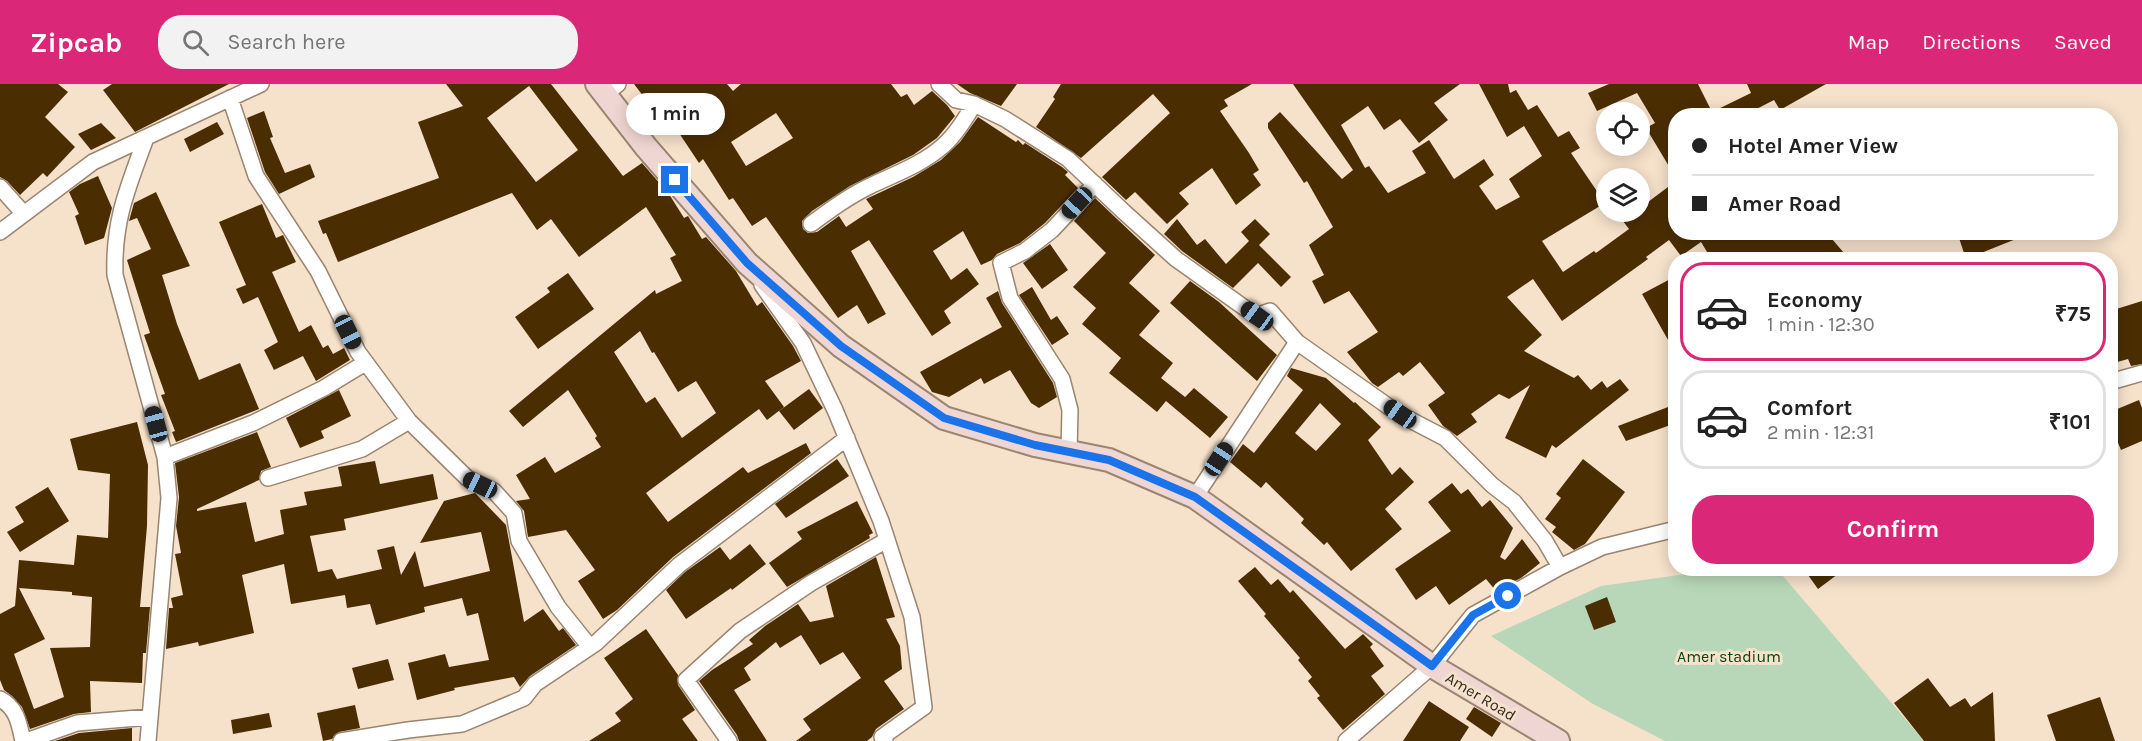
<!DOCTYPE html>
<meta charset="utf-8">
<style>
body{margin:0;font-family:Karla,sans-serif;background:#f2f2f2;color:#222;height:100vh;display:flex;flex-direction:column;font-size:22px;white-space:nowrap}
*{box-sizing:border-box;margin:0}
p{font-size:20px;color:#767676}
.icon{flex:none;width:33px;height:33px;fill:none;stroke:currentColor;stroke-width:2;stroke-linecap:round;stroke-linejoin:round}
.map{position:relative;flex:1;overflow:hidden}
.side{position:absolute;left:1668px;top:168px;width:450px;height:324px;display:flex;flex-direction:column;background:#fff;border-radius:24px;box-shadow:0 3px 15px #0003}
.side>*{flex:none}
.top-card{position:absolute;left:1668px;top:24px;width:450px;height:132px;border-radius:24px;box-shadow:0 3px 15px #0003;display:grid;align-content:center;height:132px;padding:0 24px;background:#fff}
.tools{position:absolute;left:1596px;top:18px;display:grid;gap:12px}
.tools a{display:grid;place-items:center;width:54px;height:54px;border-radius:50%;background:#fff;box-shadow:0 3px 15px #0003;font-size:30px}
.end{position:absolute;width:27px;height:27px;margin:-14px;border:8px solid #1a73e8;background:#fff;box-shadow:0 0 0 3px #fff}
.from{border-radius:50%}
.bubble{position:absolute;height:42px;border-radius:21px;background:#fff;box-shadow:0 3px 15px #0003;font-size:20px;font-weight:700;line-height:42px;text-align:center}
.car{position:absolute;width:18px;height:36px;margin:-18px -9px;border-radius:8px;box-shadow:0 0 4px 2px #0007;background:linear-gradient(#222 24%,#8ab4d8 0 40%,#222 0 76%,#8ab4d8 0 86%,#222 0)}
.top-card b{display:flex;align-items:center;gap:21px;height:57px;font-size:22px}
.top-card b+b{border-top:2px solid #e0e0e0}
.top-card i{width:15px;height:15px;background:#222}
ul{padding:10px 0 0;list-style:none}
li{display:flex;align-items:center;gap:18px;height:99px;margin:0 12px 9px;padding:0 12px;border:3px solid #e0e0e0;border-radius:24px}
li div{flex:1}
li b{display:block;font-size:22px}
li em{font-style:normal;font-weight:700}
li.active{border-color:#db2777}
li>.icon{width:54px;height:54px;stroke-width:1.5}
.primary-button{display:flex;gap:12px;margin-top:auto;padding:12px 24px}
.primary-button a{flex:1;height:69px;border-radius:24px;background:#db2777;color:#fff;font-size:24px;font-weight:700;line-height:69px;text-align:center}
header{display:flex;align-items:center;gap:36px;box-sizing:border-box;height:84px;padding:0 30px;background:#db2777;color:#fff}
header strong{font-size:28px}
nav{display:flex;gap:33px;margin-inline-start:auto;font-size:21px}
.search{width:420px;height:54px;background:#f2f2f2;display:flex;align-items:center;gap:15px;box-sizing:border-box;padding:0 21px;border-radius:24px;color:#767676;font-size:22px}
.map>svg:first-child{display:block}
.green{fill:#b8d7b9}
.building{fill:#4b2d02;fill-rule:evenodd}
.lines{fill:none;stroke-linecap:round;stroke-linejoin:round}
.minor-casing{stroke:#998570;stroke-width:18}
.secondary-casing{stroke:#998570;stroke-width:26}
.minor{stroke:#fff;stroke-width:15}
.secondary{stroke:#f0d6d2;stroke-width:22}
.route{stroke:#1a73e8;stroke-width:8}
.labels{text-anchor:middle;stroke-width:6;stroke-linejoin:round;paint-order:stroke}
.park-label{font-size:16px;fill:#044514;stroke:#f6e1ca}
.street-label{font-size:16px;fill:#332a22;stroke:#f6e1ca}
</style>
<header>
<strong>Zipcab</strong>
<div class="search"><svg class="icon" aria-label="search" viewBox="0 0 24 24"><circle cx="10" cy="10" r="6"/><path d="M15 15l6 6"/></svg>Search here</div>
<nav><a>Map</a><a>Directions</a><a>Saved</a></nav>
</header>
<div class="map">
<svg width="2142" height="657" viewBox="0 0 2142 657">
<rect width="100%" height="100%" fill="#f6e1ca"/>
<path class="green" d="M1721 485H1777L1924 657H1665L1593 620 1491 552 1601 502Z"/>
<path class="building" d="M0 0H58L68 8 45 33 75 63 47 93 43 89 20 111 7 97 0 93Z
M112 0H229L135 48 103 6Z
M446 0H551L623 92 642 79 669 110 684 134 688 132 702 155 706 153 736 187 757 222 762 218 793 262 801 277 765 297 784 323 767 336 759 325 646 409 668 438 743 383 748 389 806 359 811 369 673 473 617 526 603 535 578 497 595 486 566 446 528 453 524 427 516 417 530 415 516 391 545 373 555 389 601 363 595 354 597 352 568 306 523 343 509 327 655 206 656 210 682 197 670 174 676 171 646 123 579 173 551 135 537 146 512 109 338 178 326 149 323 150 318 137 439 94 418 38 463 22ZM529 2 578 66 536 98 487 34ZM640 247 652 269 654 268 678 308 696 297 716 329 682 354 655 313 646 319 614 268Z
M634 0H727L733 7 741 0H891L901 13 907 10 914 21 932 7 947 21 955 32 937 54 913 71 850 102 812 127 802 137 803 145 808 149 817 148 839 132 846 143 873 125 866 115 913 93 941 76 960 58 978 33 1016 58 1018 56 1023 61 1025 59 1062 83 1068 88 1065 91 1078 104 1045 139 1020 159 997 170 992 176 981 181 963 147 933 167 951 196 967 184 979 200 944 227 951 239 932 252 869 156 851 167 886 230 868 240 857 221 838 234 766 133 752 142 733 114 729 116 703 75 699 79 677 46 672 50ZM776 29 793 54 746 82 731 58Z
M957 0H1017L1001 22 970 9Z
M1061 0H1252L1224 16 1228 22 1220 27 1249 69 1259 86 1253 90 1261 101 1236 121 1212 84 1179 109 1189 120 1167 140 1135 108 1126 116 1102 93 1170 29 1153 10 1081 74 1036 43 1055 15 1053 13Z
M1293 0H1460L1434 19 1448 36 1419 59 1400 35 1384 46 1368 22 1341 41 1365 84 1369 82 1388 109 1426 89 1412 67 1429 56 1454 95 1484 75 1494 91 1479 102 1496 126 1520 113 1509 95 1542 72 1524 42 1507 53 1479 0H1508L1510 9 1516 6 1528 26 1537 21 1558 53 1569 47 1580 64 1571 69 1605 119 1542 157 1563 188 1594 167 1596 169 1629 145 1616 128H1640V124L1676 97V148H1826L1850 176H1712L1701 158 1681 172 1669 156 1646 173 1648 175 1562 237 1533 195 1507 213 1542 251 1524 267 1574 294 1578 291 1591 306 1602 297 1607 304 1620 295 1629 306 1556 364 1552 361 1546 374 1505 354 1530 301 1509 315 1499 310 1471 330 1477 338 1457 352 1443 342 1428 321 1445 309 1420 278 1403 292 1399 288 1378 303 1372 299 1347 268 1378 248 1349 207 1324 220 1312 197 1324 191 1309 161 1333 143 1307 97 1304 99 1268 44V39L1280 28 1342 95 1353 86Z
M1609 0H1698L1712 28 1751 9 1747 0H1826L1780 26 1774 16 1743 32H1676V94L1646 44 1655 39 1637 9 1597 27 1588 9Z
M264 27 273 53 270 54 285 89 310 80 315 93 279 110 265 88 247 34Z
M217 38 224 50 190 68 184 55Z
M101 39 116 54 91 66 78 50Z
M98 92 112 124 104 154 85 161 75 132 79 130 69 108 80 100Z
M156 108 190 182 162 191 177 240 199 296 240 279 259 325 176 358 172 348 175 347 161 311 165 310 144 251 150 249 127 176 151 165 137 134 129 137 134 119Z
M1095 114 1155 171 1129 199 1160 227 1139 251 1173 279 1161 294 1185 313 1194 304 1228 333 1210 354 1166 317 1157 328 1109 289 1121 274 1082 240 1096 224 1073 203 1106 169 1074 137Z
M262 120 276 154 283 151 296 178 272 188 299 248 311 241 323 264 328 261 333 270 344 264 350 276 316 297 303 272 274 286 264 266 278 258 258 213 243 220 236 205 246 201 219 138Z
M1177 135 1197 161 1205 155 1226 180 1249 157 1241 148 1255 135 1270 150 1259 161 1291 193 1281 203 1258 179 1233 204 1182 167 1164 150Z
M1957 148H2030L2031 149 1966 175Z
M1050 160 1068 186 1042 205 1023 179Z
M568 189 594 225 538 265 515 233 550 208 547 204Z
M1676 192V270L1642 210Z
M1190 197 1219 218 1277 271 1257 297 1170 219Z
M1032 203 1051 236 1057 232 1069 250 1052 261 1019 211Z
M998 207 1002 219 1053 299 1057 313 1039 324 1031 319 1010 286 984 300 981 294 949 313 932 308 920 288 1002 243 986 214Z
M2142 217V280L2131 282 2128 275 2110 280V227Z
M1291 284 1326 294 1354 319 1355 318 1381 343 1368 356 1392 391 1400 383 1414 398 1385 425 1402 445 1351 487 1327 458 1324 461 1301 439 1304 435 1266 398 1261 404 1230 378 1243 360 1254 369 1303 306 1287 292ZM1320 319 1341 340 1316 367 1295 349Z
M809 305 823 324 794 346 779 327Z
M339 306 351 332 321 347 324 354 300 364 286 334Z
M2139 316 2142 324V357L2121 366 2110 340V328Z
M1676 320V339L1626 357 1618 342Z
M137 338 148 381 147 442 140 523H150L146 569H143L142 599 90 597 91 628 74 630 30 645 22 623 12 612 4 606 0 596V530L15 522 19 476 74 481 77 451 108 454 110 390 78 386 70 355ZM19 504 72 508V511L92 513 90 563 50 564 64 613 34 625 14 570 45 555Z
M257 348 271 383 261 387 259 396 197 425V427L246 418 255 458 284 450 280 426 307 421 304 408 342 402 338 383 375 377 380 400 433 390 438 415 344 435 346 446 310 452 318 488 332 485 337 495 382 485 377 466 394 462 401 491 415 467 424 503 490 487 481 448 420 459 444 417 475 409 506 441 524 538 543 525 559 547 563 544 576 561 530 592 520 603 514 593 454 604 455 606 417 616 408 579 445 570 449 583 489 576 478 529 467 532 462 514 424 523 425 528 376 541 370 520 347 524 345 511 291 520 284 480 242 491 254 549 199 562 198 558 166 565 169 524H173L171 514 183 511 175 470 181 469 176 442 179 413 175 379Z
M837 375 849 392 786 434 775 420Z
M1583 375 1625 408 1585 460 1574 466 1552 448 1556 443 1545 435 1561 414 1556 410Z
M1452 399 1461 410 1468 405 1482 423 1490 416 1513 444 1500 473 1505 476 1522 455 1540 479 1521 494 1496 507 1486 495 1449 521 1436 502 1416 516 1395 485 1451 447 1428 418Z
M48 403 69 437 20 468 7 448 24 438 15 423Z
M857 417 873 449 869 451 870 454 787 503 769 479 802 455 797 448Z
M750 460 766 480 732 506 731 504 686 535 666 506 685 488 720 463 730 476Z
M876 473 895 533 886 535 900 562 902 585 884 597 904 625 876 645 872 653 867 657H796L811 646 803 635 861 594 843 568 820 581 801 551 780 564 776 558 744 584 751 596 734 606 767 657H739L737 651 699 597 712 586 753 560 749 556 765 542 798 520 810 538 834 533 826 502Z
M1255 483 1271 501 1278 495 1290 509 1293 506 1345 565 1363 550 1373 560 1370 563 1384 582 1371 592 1385 610 1343 646 1317 614 1320 612 1308 597 1312 593 1298 576 1300 574 1264 532 1266 530 1238 497Z
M1803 484H1846L1818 505Z
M1607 513 1616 538 1594 546 1585 522Z
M646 545 678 591V601L695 626 682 635 698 657H589L621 637 615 629 633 615 604 574Z
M388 575 394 596 358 605 352 584Z
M1928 594 1950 623 1965 614 1971 623 1993 608 1995 657H1924L1894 619Z
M2100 613 2115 657H2056L2047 631Z
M1429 617 1469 643 1460 657H1403Z
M355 621 360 644 339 648 332 655 323 657 317 629Z
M1474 623 1501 639 1492 653 1466 635Z
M269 629 272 643 233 650 231 636Z
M132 644V657H55L79 649Z"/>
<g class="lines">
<g class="minor-casing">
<path id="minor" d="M939 0 956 16 974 20 1005 35 1068 75 1124 128 1176 175 1256 232 1270 227 1297 258 1399 330 1445 354 1492 401 1514 418 1545 457 1560 483
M605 10 618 0
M230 14 256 92 318 187 358 268 409 337 467 394 494 407 514 429 519 457 558 523 590 563
M146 54C128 103 113 137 115 191L165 373 169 414 148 657
M0 103 24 130
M811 140C830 126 849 112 870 102 895 90 923 80 944 61 956 50 966 34 974 20
M0 148 93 78 261 0
M762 201 803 259 835 326 881 437 912 533 924 623 882 653 885 657
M2110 298 2142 289
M1069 368 1070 326 1062 295 1010 214 1001 179 1025 167 1052 146 1095 100
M165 373 253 339 324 304 365 279
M268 394 362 365 409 337
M1195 413 1297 258
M0 615C17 624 19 639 23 657
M26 657 77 639 150 633
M341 657 408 646 462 640 524 614 535 600 596 559 679 481 847 354
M729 657 686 596 740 547 811 499 887 456
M1346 657 1432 582 1473 531 1560 483 1602 463 1676 445"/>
</g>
<g class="secondary-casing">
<path id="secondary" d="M597 0 646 63 747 179 841 262 944 334 1035 361 1109 376 1195 413 1432 582 1558 657"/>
</g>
<use href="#minor" class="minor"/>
<use href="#secondary" class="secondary"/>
</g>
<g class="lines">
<path class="route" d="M675 96 747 179 841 262 944 334 1035 361 1109 376 1195 413 1432 582 1473 531 1508 512"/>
</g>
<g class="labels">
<g class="park-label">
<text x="1729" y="578">Amer stadium</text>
</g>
<g class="street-label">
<text transform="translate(1481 612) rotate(31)" y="6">Amer Road</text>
</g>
</g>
</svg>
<div class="tools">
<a><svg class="icon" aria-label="locate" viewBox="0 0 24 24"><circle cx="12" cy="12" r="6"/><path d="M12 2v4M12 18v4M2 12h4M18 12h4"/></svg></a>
<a><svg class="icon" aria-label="layers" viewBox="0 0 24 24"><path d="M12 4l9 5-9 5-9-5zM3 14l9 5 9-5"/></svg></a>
</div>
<i class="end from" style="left:1508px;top:512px"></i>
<i class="end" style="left:675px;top:96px"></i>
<div class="bubble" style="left:626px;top:9px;width:99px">1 min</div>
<i class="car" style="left:1077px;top:119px;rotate:223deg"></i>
<i class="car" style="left:1257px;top:232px;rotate:306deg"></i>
<i class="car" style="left:348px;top:248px;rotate:154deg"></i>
<i class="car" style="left:1400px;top:330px;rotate:305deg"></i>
<i class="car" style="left:156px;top:340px;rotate:345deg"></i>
<i class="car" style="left:1219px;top:375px;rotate:33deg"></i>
<i class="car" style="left:480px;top:401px;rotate:295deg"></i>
<div class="top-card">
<b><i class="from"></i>Hotel Amer View</b>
<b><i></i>Amer Road</b>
</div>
<section class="side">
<ul>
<li class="active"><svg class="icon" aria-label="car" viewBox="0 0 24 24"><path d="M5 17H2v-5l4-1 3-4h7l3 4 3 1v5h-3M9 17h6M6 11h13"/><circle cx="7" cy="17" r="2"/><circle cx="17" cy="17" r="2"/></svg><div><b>Economy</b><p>1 min · 12:30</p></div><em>₹75</em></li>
<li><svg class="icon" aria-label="car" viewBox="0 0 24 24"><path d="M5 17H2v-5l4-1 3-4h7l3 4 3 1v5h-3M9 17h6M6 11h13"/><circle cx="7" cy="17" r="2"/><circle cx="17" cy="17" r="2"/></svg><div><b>Comfort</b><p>2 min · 12:31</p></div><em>₹101</em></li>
</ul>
<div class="primary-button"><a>Confirm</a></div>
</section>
</div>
